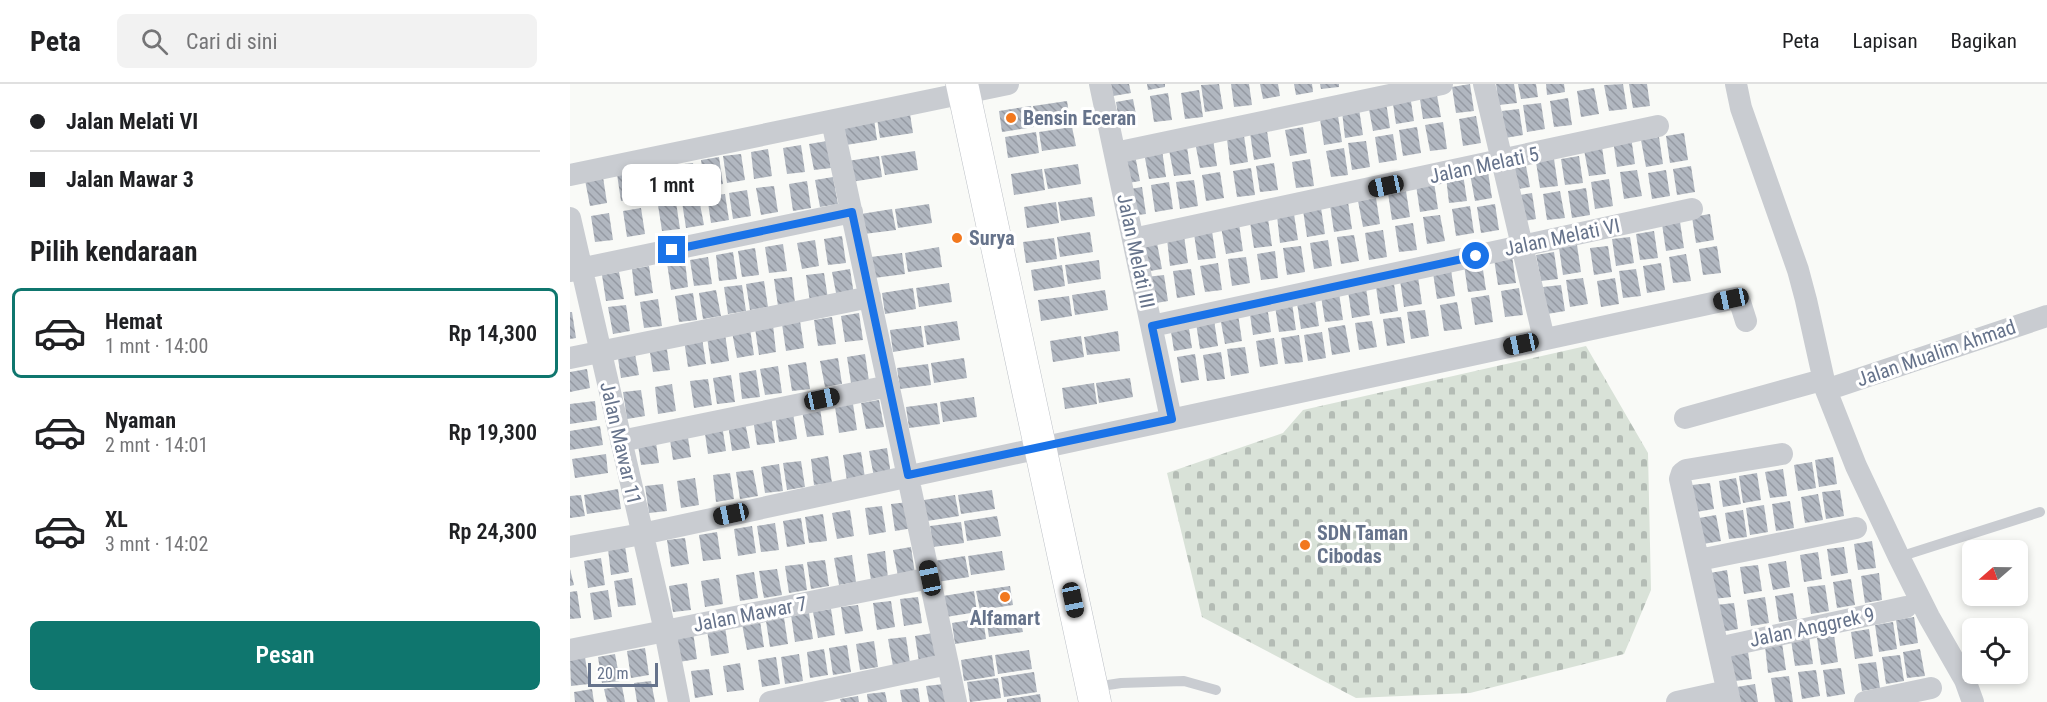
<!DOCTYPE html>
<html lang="id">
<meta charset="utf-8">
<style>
body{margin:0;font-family:"Roboto Condensed",sans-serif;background:#f2f2f2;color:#202124;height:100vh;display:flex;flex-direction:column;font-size:22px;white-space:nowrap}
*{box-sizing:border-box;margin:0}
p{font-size:20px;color:#757577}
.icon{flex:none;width:33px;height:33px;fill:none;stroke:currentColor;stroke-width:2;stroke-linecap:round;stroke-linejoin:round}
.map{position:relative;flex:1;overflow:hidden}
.details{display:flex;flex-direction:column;background:#fff;width:570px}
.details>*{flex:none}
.top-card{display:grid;align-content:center;height:132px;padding:0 30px;background:#fff}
.needle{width:39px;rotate:250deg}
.tools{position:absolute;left:1392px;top:456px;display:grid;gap:12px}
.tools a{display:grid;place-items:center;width:66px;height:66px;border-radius:9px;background:#fff;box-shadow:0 3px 9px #0003;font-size:30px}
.scale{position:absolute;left:18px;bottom:15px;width:70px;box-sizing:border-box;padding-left:6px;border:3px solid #66738b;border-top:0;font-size:16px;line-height:21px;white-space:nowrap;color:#66738b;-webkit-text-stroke:4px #fff;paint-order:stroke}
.end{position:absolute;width:27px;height:27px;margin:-14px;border:8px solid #1a73e8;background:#fff;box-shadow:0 0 0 3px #fff}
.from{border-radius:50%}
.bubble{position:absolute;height:42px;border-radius:9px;background:#fff;box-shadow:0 3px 9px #0003;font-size:20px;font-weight:600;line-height:42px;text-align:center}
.car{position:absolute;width:18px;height:36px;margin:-18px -9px;border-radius:8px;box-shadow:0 0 4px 2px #0007;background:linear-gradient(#222 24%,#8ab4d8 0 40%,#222 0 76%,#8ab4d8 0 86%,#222 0)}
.top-card b{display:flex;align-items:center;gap:21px;height:57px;font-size:22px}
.top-card b+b{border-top:2px solid #e0e0e0}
.top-card i{width:15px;height:15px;background:#202124}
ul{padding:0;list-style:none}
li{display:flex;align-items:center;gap:18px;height:90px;margin:0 12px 9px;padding:0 18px;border:3px solid transparent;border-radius:9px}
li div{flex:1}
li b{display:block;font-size:22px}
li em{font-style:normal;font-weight:600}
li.on{border-color:#0f766e}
li>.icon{width:54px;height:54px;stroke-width:1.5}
h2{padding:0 30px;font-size:27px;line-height:72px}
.button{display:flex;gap:12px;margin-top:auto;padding:12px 30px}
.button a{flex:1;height:69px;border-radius:9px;background:#0f766e;color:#fff;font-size:24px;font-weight:600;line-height:69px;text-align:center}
header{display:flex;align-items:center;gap:36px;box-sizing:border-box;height:84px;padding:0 30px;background:#fff;border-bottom:2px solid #e0e0e0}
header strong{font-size:28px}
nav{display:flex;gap:33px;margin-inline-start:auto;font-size:21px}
.search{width:420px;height:54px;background:#f2f2f2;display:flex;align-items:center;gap:15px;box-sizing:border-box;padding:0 21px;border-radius:9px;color:#757577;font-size:22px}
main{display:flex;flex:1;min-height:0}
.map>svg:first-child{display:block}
.cemetery{fill:url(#cemetery-stones)}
.building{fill:url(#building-back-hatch)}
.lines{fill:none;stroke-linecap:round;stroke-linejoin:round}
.secondary-casing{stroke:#bdc1c7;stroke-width:33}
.lane{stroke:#c9ccd1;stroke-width:10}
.street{stroke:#c9ccd1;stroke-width:22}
.secondary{stroke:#fff;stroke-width:32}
.route{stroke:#1a73e8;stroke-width:8}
.poi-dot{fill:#f2781e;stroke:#fff;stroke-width:2}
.labels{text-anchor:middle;stroke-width:6;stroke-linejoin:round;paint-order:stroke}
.poi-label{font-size:20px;font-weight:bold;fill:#66738b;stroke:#fff;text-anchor:start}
.street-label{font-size:20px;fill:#66738b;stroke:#fff}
</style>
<header>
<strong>Peta</strong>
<div class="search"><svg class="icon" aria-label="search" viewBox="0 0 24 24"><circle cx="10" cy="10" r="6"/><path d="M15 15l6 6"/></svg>Cari di sini</div>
<nav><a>Peta</a><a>Lapisan</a><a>Bagikan</a></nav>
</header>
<main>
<section class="details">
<div class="top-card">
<b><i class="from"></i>Jalan Melati VI</b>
<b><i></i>Jalan Mawar 3</b>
</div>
<h2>Pilih kendaraan</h2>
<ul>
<li class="on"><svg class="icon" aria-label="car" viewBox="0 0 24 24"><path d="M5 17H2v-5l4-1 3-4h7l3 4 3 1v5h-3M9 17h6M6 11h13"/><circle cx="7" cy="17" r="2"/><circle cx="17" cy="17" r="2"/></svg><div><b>Hemat</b><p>1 mnt · 14:00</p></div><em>Rp 14,300</em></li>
<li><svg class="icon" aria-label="car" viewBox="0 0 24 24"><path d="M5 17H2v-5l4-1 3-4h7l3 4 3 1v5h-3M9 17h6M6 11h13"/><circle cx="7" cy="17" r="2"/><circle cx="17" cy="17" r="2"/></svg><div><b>Nyaman</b><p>2 mnt · 14:01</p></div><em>Rp 19,300</em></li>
<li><svg class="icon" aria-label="car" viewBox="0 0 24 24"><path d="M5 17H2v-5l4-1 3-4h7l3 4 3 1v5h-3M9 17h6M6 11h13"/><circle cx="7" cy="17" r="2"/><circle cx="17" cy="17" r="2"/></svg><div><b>XL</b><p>3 mnt · 14:02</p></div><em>Rp 24,300</em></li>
</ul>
<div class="button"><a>Pesan</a></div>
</section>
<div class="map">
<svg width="1477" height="618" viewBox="0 0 1477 618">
<defs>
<pattern id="cemetery-stones" width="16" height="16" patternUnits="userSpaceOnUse" patternTransform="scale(1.5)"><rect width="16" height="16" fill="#d9e2d8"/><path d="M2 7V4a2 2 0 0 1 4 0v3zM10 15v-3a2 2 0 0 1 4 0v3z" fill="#b4bcb5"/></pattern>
<pattern id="building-back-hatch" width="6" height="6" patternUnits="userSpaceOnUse" patternTransform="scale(1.5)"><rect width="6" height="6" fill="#b1b7c0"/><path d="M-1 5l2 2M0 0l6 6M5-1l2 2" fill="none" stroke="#9499a2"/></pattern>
</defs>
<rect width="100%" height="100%" fill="#f9faf7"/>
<path class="cemetery" d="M1016 262 1078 369 1081 506 1054 570 900 609 786 614 632 533 597 389 713 349 733 326Z"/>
<path class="building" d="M541 0H559L561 9 543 12Z
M577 0H595V3L578 6Z
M649 0 653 25 635 28 631 1Z
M661 0H679L682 21 664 23Z
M690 0H708L710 12 693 15Z
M724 0H742L743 8 726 11Z
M750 0H769V3L751 5Z
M900 0 904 27 886 29 882 3Z
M926 0H944L947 19 929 21Z
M948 0H966L968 13 951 15Z
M976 0H994L995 8 977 11Z
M1053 0 1057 25 1039 27 1034 1Z
M1059 0H1077L1080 22 1063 24Z
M1024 4 1029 30 1011 33 1007 7Z
M629 6 633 33 615 35 611 9Z
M866 6 871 33 853 35 849 9Z
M598 9 602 36 584 38 580 12Z
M840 11 844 37 826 40 822 13Z
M998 14 1002 41 984 43 980 17Z
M563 15 568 41 550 44 546 18Z
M497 17 500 36 466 41 463 22Z
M816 18 820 44 803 47 798 20Z
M971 19 975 45 957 48 953 21Z
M461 22 464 43 432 48 429 27Z
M789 25 793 51 775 54 772 27Z
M949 25 953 51 935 54 932 27Z
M340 30 343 49 310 54 307 35Z
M768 32 772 58 754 61 750 35Z
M906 32 911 59 893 62 889 35Z
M304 35 307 56 276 61 273 40Z
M873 38 877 65 860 67 855 41Z
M502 43 506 62 472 67 469 48Z
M733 43 737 69 720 72 715 46Z
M847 43 851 69 833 72 829 46Z
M697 47 701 73 684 76 680 49Z
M466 48 469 69 438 74 435 53Z
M1114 49 1118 76 1100 79 1096 52Z
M823 50 827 76 809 79 805 53Z
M674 52 678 78 660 81 657 55Z
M1061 53 1065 80 1047 83 1043 56Z
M1089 53 1093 80 1076 83 1071 56Z
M643 55 647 82 630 84 625 58Z
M257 57 261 84 244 86 239 60Z
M796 57 800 83 782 86 778 59Z
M231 61 235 88 217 90 213 64Z
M617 63 621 90 604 92 599 66Z
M1032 63 1036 90 1019 92 1014 66Z
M774 64 778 91 761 93 756 67Z
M198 65 202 92 184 95 181 68Z
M592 66 596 93 579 95 574 69Z
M345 67 348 86 315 91 311 72Z
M171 70 175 96 157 99 153 72Z
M565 71 570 97 552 100 548 74Z
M309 72 312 93 281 98 278 77Z
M1009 72 1013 99 995 101 991 75Z
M149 73 153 100 135 103 131 76Z
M740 75 744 102 726 104 722 78Z
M984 75 988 102 970 104 966 78Z
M955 77 960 103 942 106 938 79Z
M123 79 127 105 110 108 105 81Z
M704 79 708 106 690 108 686 82Z
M508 80 511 100 478 105 474 85Z
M100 82 104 108 86 111 82 84Z
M1121 82 1125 108 1107 111 1103 85Z
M681 84 685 111 667 113 663 87Z
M472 85 475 106 444 111 441 90Z
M1067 86 1072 112 1054 115 1050 88Z
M1096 86 1100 112 1082 115 1078 89Z
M65 88 69 114 51 117 47 90Z
M650 88 654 114 636 117 632 91Z
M918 88 922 114 905 117 900 90Z
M893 90 897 117 879 119 876 93Z
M33 93 37 119 20 122 15 96Z
M263 93 268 120 250 123 245 96Z
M1039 95 1043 122 1025 125 1021 98Z
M624 96 628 122 610 125 606 98Z
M237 97 241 124 223 127 219 100Z
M599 98 603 125 585 128 581 101Z
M864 98 868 125 850 128 846 101Z
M204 102 208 128 191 131 186 104Z
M572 103 576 130 559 132 554 106Z
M1016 104 1020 131 1002 134 998 107Z
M177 106 181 132 163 135 159 109Z
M836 107 840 133 822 136 818 109Z
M990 107 995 134 977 136 973 110Z
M962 109 966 135 949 138 944 112Z
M155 110 159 136 141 139 137 112Z
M522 113 525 132 491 137 488 118Z
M806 114 810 140 793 143 788 117Z
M129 115 134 141 116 144 112 118Z
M106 118 110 145 92 147 88 121Z
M486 118 489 139 457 144 454 123Z
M778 118 782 145 764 148 760 121Z
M359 120 362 139 328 144 325 125Z
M925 120 929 146 911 149 907 123Z
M900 122 904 149 886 152 882 125Z
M71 124 75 150 57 153 53 127Z
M751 124 755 150 737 153 733 126Z
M322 125 326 146 294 150 291 130Z
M39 129 43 156 25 158 21 132Z
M724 130 728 156 710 159 707 132Z
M1140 130 1144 156 1126 159 1122 133Z
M870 131 875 157 857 160 853 133Z
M698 135 702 162 684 164 680 138Z
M1110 138 1114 164 1096 167 1092 140Z
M843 139 847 166 829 168 825 142Z
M669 140 673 167 656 170 651 143Z
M813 146 817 173 799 176 795 149Z
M642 147 646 174 628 176 624 150Z
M1084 147 1088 174 1070 176 1066 150Z
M520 148 523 168 490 173 487 153Z
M784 151 789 177 771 180 767 153Z
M272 152 276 179 258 181 254 155Z
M614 152 618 179 600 182 597 155Z
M1060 153 1064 179 1046 182 1042 155Z
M484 154 487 175 456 179 453 158Z
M245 156 249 182 232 185 227 159Z
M758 156 762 182 744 185 740 159Z
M587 159 592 185 574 188 570 161Z
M213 160 217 187 199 189 195 163Z
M1007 161 1011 188 993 191 989 164Z
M731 162 735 188 717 191 713 164Z
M1038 162 1042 188 1024 191 1020 164Z
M1147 162 1151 189 1133 191 1129 165Z
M369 163 372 183 338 188 335 169Z
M185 164 189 191 172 193 168 167Z
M705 167 708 194 691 196 687 170Z
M163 168 167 195 149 197 146 171Z
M984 168 988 195 971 197 966 171Z
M332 169 335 190 304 194 301 173Z
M1116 170 1121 197 1103 199 1099 173Z
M942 172 946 199 928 201 924 175Z
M138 173 142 200 124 202 120 176Z
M676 173 680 199 662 202 658 175Z
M529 176 531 195 498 200 495 181Z
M115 177 118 203 101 206 97 179Z
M648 179 652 206 635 208 630 182Z
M912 179 916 206 898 208 894 181Z
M1091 179 1095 206 1077 209 1073 182Z
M492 181 495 202 464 207 461 186Z
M79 182 83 209 65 212 62 185Z
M280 185 284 211 267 214 262 188Z
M621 185 625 211 607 214 603 187Z
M1066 185 1071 212 1053 214 1049 187Z
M881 186 885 212 867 215 863 189Z
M49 188 54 215 36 217 32 191Z
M254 189 258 215 240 218 236 191Z
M594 191 598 217 580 220 576 193Z
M222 193 225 219 208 222 204 195Z
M848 193 852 220 834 223 830 196Z
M1013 194 1018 220 1000 223 996 196Z
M1045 194 1049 220 1031 223 1027 197Z
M194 197 198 223 180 226 176 200Z
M379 199 382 218 349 223 346 204Z
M824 200 828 227 810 230 806 203Z
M172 201 176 227 158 230 154 203Z
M991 201 995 227 977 230 973 203Z
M343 204 346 225 315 230 312 209Z
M796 204 800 231 782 234 778 207Z
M949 204 953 231 935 233 931 207Z
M146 206 151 232 133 235 129 209Z
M535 206 538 226 505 231 502 211Z
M123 209 127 236 109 238 105 212Z
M769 209 773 236 755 238 751 212Z
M919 211 923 238 905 241 901 214Z
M499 212 502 232 471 237 468 216Z
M88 215 92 242 74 244 70 218Z
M745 216 749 242 731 245 727 219Z
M887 218 892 245 874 247 870 221Z
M722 219 726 246 709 248 705 222Z
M56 221 60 247 43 250 38 223Z
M697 222 701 248 683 251 679 224Z
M855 226 859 252 841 255 837 228Z
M0 228H2L6 254 0 255Z
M289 229 293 256 275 258 271 232Z
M668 230 672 257 655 260 650 233Z
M262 233 266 260 248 262 244 236Z
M831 233 835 259 817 262 813 235Z
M644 236 648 262 630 265 626 239Z
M230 237 234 264 216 267 212 240Z
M387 237 390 256 357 261 354 242Z
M802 237 807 263 789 266 785 239Z
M618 238 622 264 604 267 600 241Z
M203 241 206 268 189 271 185 244Z
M775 241 780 268 762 271 758 244Z
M351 242 354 263 323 268 320 246Z
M180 245 184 271 167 274 162 248Z
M548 247 550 267 517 271 514 253Z
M752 248 756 274 738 277 734 251Z
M155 250 159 277 141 280 137 253Z
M729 251 733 278 715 280 711 254Z
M511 252 514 273 483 278 480 257Z
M132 254 136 280 118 283 114 256Z
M704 254 708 280 690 283 686 257Z
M96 259 100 286 83 288 79 262Z
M675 263 679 289 661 292 657 265Z
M64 265 69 291 51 294 47 268Z
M651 268 655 295 637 297 633 271Z
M295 270 299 297 281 299 277 273Z
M625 270 629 296 611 299 607 273Z
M268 274 272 300 255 303 250 277Z
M394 274 397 294 364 299 361 279Z
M236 278 240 305 222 307 218 281Z
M358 280 361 301 330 305 327 284Z
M208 282 212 309 195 311 190 285Z
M17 285 20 304 0 308V288Z
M186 286 190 313 172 315 169 289Z
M161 291 165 318 147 320 143 294Z
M560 294 563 313 529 319 526 299Z
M138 295 142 321 124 324 120 297Z
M524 299 527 320 495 325 492 304Z
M102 300 106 327 88 330 85 303Z
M71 306 75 332 57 335 53 308Z
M404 313 407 333 373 338 370 318Z
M309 316 314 343 296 345 291 319Z
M25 317 27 336 0 340V320Z
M367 319 370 340 339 344 336 323Z
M283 320 287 346 269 349 265 323Z
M250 324 254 351 237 353 232 327Z
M223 329 227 355 209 358 205 331Z
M201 332 205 359 187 361 183 335Z
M175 338 180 364 162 367 158 340Z
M152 341 156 367 138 370 134 343Z
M30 342 33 361 0 366V347Z
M117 347 121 373 103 376 99 349Z
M85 352 89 379 71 381 67 354Z
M317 364 321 391 304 393 299 367Z
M291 368 295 394 277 397 273 371Z
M36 370 38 389 5 394 2 375Z
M258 372 262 399 244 401 241 375Z
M1263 373 1267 400 1249 403 1245 376Z
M231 377 235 403 217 406 213 379Z
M1242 378 1246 404 1228 407 1224 381Z
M209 380 213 407 195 409 191 383Z
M1213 385 1217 412 1200 414 1195 388Z
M183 386 188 412 170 415 166 388Z
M160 389 164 415 146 418 143 391Z
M1187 389 1191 416 1173 419 1169 392Z
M125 394 129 421 111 424 107 397Z
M1166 394 1171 420 1153 423 1149 397Z
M1140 399 1144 425 1126 428 1122 401Z
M93 400 97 427 79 429 75 402Z
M48 405 51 425 17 430 14 411Z
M422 406 425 425 391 430 388 411Z
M1270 406 1274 432 1256 435 1252 408Z
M1248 410 1253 436 1235 439 1231 413Z
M11 411 15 432 0 434V412Z
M385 411 389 432 357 437 354 416Z
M1220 417 1224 444 1206 447 1202 420Z
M339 418 343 444 325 447 321 420Z
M1194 421 1198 448 1180 451 1176 424Z
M312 422 316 448 299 451 295 424Z
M280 426 284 452 267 455 262 429Z
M1173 426 1177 453 1159 455 1155 429Z
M253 430 257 457 239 459 235 433Z
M1146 431 1151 457 1133 460 1129 434Z
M427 432 431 452 397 457 394 437Z
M231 434 235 460 217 463 213 437Z
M391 438 394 459 363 463 360 442Z
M205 439 209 466 191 468 187 442Z
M182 442 186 469 168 472 164 445Z
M147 448 151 475 133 477 129 451Z
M115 454 119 480 101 483 97 456Z
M1302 457 1306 484 1288 486 1284 460Z
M55 462 59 488 41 491 38 465Z
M341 463 345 490 328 492 323 466Z
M1274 463 1278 489 1261 492 1257 465Z
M315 467 318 494 301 496 297 470Z
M432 467 435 486 401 491 398 472Z
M1248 468 1252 495 1234 498 1230 471Z
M282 471 286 498 269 501 264 474Z
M395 472 399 493 367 498 364 477Z
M31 474 35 501 18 504 14 477Z
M255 476 259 502 241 505 237 478Z
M1216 477 1220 503 1203 506 1198 480Z
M233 480 237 506 219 509 215 482Z
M1188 481 1192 507 1174 510 1170 483Z
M0 485 4 501 0 502Z
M207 485 212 511 194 514 189 487Z
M1157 486 1161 513 1143 515 1140 489Z
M184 488 188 514 170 517 166 491Z
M1309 489 1312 516 1295 519 1291 492Z
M62 494 66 521 48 523 44 497Z
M149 494 153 520 135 523 131 497Z
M1281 495 1285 521 1267 524 1263 498Z
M117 499 121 526 103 528 99 502Z
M1255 501 1259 527 1241 530 1237 503Z
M440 502 443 521 410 526 406 507Z
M38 506 42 533 24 536 20 509Z
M7 507 11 534 0 535V508Z
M404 507 407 528 376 533 373 512Z
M1223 509 1227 535 1209 538 1205 512Z
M348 513 352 539 334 542 330 515Z
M1195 513 1199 539 1181 542 1177 516Z
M321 517 325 543 307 546 303 519Z
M1164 519 1168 545 1150 548 1146 521Z
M288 521 293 547 275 550 271 523Z
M261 525 265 551 248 554 243 528Z
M239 529 243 555 225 558 221 531Z
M449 529 453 548 419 553 416 534Z
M1344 533 1348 559 1330 562 1326 536Z
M214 534 218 560 200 563 196 537Z
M413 534 416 555 385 560 382 539Z
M190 537 194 563 177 566 172 540Z
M1323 538 1327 565 1309 568 1305 541Z
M155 543 159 569 141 572 137 546Z
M1299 545 1303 572 1285 575 1281 548Z
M123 548 127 575 109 578 106 551Z
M363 549 367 575 349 578 345 552Z
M1264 551 1268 578 1251 581 1247 554Z
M336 553 340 579 323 582 318 555Z
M1239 553 1243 580 1225 582 1221 556Z
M304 557 308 583 290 586 286 560Z
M1212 559 1216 586 1198 589 1195 562Z
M277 561 281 588 263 591 259 564Z
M75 564 79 591 61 594 57 567Z
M254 565 258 591 240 594 237 568Z
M1350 565 1355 592 1337 594 1333 568Z
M459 566 462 585 428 590 425 571Z
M1178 568 1182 595 1165 597 1160 571Z
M45 570 50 597 32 599 28 573Z
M229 570 233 597 215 600 211 573Z
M422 571 425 592 394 597 391 576Z
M1330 571 1334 597 1316 600 1312 573Z
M15 573 19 600 1 602 0 576Z
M206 573 210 600 192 603 188 576Z
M1306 578 1310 604 1292 607 1288 580Z
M170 579 174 606 157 608 153 582Z
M1271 584 1275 610 1257 613 1253 586Z
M139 585 143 611 125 614 121 587Z
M1246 586 1250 612 1232 615 1228 588Z
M464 588 467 608 434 613 431 593Z
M1219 592 1223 618H1205L1201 594Z
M428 594 431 614 400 618 397 598Z
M81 597 85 618H67L64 599Z
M374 600 377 618H359L356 602Z
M1185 600 1188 618H1169L1167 603Z
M52 602 55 618H37L34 605Z
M348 604 350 618H332L330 606Z
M22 605 24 618H5L4 608Z
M315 608 317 618H298L297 610Z
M470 610 471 618H437V615Z
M288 612 289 618H271L270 615Z"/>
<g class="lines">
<g class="secondary-casing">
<path id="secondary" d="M392 0 525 618"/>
</g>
<path class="lane" d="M1329 473 1470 428
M525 603 551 599 614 597 646 606"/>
<path class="street" d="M530 0 601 335
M914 0 974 255
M1166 0 1171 24 1228 186 1236 216 1256 306 1286 382 1329 473 1359 533 1395 596 1403 618
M262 37 386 618
M545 69 872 0
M0 91 438 0
M0 134 95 547 109 618
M563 155 1088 42
M0 187 282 128
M582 242 1122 125
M0 274 300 213
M1256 306 1477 232
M1115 334 1252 296
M51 357 319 302
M0 463 72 450 1161 215 1166 214 1170 218 1176 237
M1129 476 1286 444
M1148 564 1336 523
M0 566 360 494
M200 618 378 580
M1107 618 1157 607
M1160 618 1110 395 1112 389 1116 386 1212 370
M1295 618 1361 604"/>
<use href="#secondary" class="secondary"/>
</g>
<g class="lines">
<path class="route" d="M102 166 282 128 338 391 602 335 582 242 906 172"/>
</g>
<g class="poi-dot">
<circle cx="441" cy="34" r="6"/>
<circle cx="387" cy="154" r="6"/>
<circle cx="735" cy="461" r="6"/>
<circle cx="435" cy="513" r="6"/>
</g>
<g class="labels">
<g class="poi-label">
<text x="453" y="41">Bensin Eceran</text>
<text x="399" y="161">Surya</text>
<text x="747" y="456">SDN Taman<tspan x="747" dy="23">Cibodas</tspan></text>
<text x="435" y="541" text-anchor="middle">Alfamart</text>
</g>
<g class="street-label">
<text transform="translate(914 81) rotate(-12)" y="7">Jalan Melati 5</text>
<text transform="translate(992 153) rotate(-12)" y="7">Jalan Melati VI</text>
<text transform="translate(566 167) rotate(78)" y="7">Jalan Melati III</text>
<text transform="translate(1366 269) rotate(-19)" y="7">Jalan Mualim Ahmad</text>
<text transform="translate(51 359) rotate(77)" y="7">Jalan Mawar 11</text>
<text transform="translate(180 530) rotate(-11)" y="7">Jalan Mawar 7</text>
<text transform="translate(1242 543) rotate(-12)" y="7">Jalan Anggrek 9</text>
</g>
</g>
</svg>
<div class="tools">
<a><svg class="needle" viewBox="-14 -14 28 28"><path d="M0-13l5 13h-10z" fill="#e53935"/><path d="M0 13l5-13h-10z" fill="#757577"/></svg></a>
<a><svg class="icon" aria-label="locate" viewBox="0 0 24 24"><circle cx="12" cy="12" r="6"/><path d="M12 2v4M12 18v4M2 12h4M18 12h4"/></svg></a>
</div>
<div class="scale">20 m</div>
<i class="end from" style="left:906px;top:172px"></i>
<i class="end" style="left:102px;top:166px"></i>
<div class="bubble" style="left:52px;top:80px;width:99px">1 mnt</div>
<i class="car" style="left:816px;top:102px;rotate:258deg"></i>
<i class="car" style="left:1161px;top:215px;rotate:258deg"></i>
<i class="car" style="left:951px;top:260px;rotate:258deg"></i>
<i class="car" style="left:252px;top:315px;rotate:78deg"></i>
<i class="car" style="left:161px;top:430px;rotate:258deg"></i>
<i class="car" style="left:360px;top:494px;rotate:348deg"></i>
<i class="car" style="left:503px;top:516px;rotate:168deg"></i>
</div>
</main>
